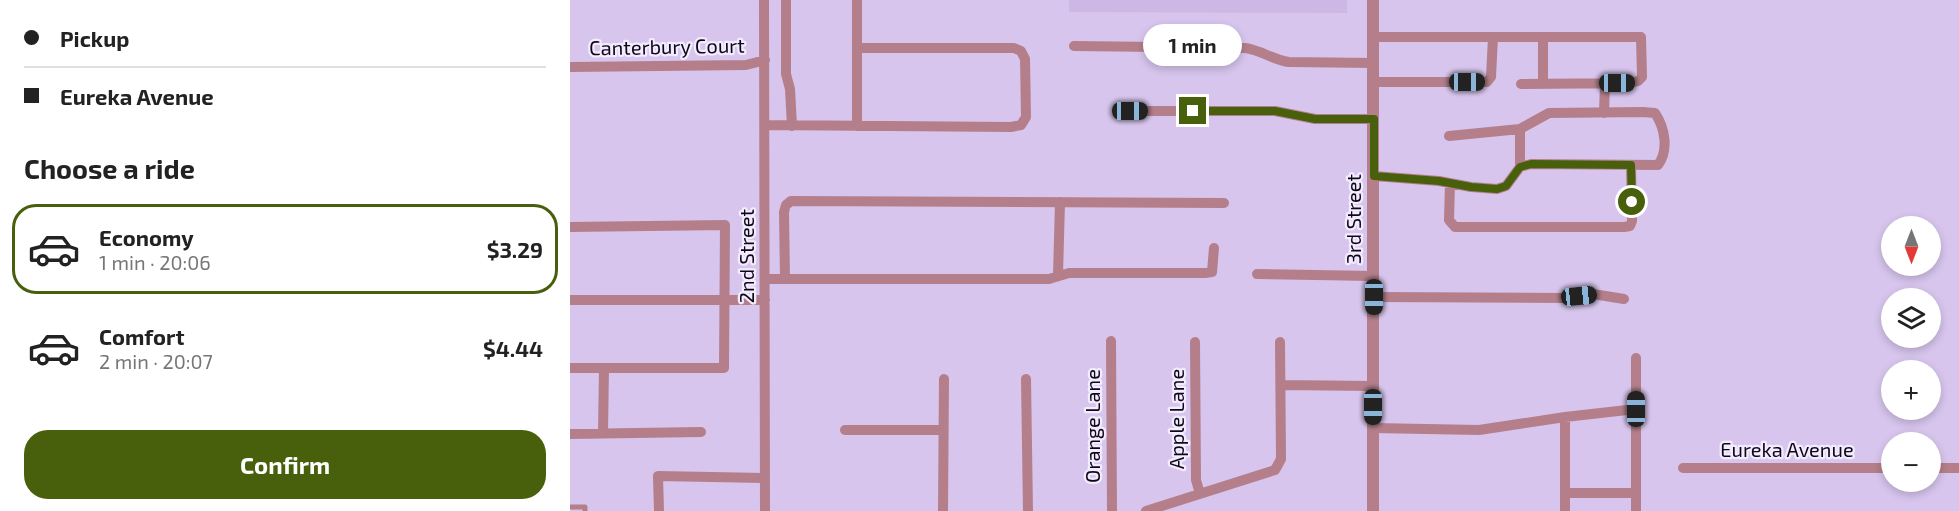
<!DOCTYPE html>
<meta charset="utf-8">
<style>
body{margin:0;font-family:"Exo 2",sans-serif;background:#f2f2f2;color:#222;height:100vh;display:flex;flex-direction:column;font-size:22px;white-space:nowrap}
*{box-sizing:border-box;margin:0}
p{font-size:20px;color:#767676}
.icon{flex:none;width:33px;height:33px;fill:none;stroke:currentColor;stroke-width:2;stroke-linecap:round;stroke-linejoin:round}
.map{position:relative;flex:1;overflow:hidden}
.details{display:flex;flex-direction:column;background:#fff;width:570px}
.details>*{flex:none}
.banner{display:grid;align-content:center;height:132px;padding:0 24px;background:#fff}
.needle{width:39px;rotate:180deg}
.tools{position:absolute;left:1311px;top:216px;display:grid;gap:12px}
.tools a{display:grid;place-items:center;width:60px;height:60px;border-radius:50%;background:#fff;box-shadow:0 3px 9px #0003;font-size:30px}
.end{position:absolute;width:27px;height:27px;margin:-14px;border:8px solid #48600c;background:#fff;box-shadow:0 0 0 3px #fff}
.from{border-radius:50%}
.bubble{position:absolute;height:42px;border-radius:21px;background:#fff;box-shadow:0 3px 9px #0003;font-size:20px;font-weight:700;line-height:42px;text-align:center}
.car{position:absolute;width:18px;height:36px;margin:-18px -9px;border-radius:8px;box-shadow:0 0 4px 2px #0007;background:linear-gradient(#222 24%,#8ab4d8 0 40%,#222 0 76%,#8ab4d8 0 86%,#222 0)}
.banner b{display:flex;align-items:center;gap:21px;height:57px;font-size:22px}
.banner b+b{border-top:2px solid #e0e0e0}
.banner i{width:15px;height:15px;background:#222}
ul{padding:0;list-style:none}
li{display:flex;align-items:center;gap:18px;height:90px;margin:0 12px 9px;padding:0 12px;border:3px solid transparent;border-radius:24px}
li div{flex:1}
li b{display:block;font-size:22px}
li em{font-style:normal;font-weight:700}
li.current{border-color:#48600c}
li>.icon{width:54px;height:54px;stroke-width:1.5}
h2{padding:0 24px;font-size:27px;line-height:72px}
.action{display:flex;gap:12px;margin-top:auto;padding:12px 24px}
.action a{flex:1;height:69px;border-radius:24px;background:#48600c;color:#fff;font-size:24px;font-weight:700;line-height:69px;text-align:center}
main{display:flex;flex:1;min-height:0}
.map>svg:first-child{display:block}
.built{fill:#ccb7e5}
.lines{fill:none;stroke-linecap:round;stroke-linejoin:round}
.service{stroke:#b47f8a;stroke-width:5}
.minor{stroke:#b47f8a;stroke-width:10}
.tertiary{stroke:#b47f8a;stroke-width:12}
.route{stroke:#48600c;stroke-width:8}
.labels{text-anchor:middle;stroke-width:4.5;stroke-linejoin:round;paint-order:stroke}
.street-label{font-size:20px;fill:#0e0815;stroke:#f3ebff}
</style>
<main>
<section class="details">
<div class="banner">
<b><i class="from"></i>Pickup</b>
<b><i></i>Eureka Avenue</b>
</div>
<h2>Choose a ride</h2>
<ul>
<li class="current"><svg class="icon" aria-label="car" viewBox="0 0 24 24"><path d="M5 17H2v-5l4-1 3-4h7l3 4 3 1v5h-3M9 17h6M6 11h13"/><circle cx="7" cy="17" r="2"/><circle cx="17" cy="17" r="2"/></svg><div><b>Economy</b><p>1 min · 20:06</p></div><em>$3.29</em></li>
<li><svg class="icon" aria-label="car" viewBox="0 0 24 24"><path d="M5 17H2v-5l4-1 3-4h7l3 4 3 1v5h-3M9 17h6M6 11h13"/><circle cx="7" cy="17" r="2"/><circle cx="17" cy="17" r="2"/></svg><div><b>Comfort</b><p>2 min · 20:07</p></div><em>$4.44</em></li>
</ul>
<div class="action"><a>Confirm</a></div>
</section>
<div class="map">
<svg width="1389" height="511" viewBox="0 0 1389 511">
<rect width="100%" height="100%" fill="#d7c5ed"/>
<path class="built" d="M499 0H777V13L499 12Z"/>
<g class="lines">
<path class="service" d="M0 507H15V511"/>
<path class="minor" d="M194 0 195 511
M216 0V74L220 89 222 126
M287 0V126
M803 37H1071L1072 77 1068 81 1060 83 951 84
M504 46 675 48C691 50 703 60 719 62L803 63
M0 67 176 65 195 60
M803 82H917L921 77 923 37
M973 84V37
M560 111H705L745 119H804
M1034 113 1035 83
M195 125 441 127 451 125 456 117 455 59 451 51 444 48H289
M950 129V167
M804 176 869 181 901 187 927 189 936 186 950 167 961 164 1088 165C1099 150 1095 128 1085 113L1073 112 979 113 950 129 879 136
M880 183 879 220 885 227H1054L1060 226 1062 221 1061 165
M0 227 155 225 154 368H0
M687 274 804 276
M488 275 490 202
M195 279H479L499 273H635L642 272 644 248
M215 279 214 212 216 205 221 201 654 203
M804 297 996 298 1023 294 1054 299
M0 300H195
M541 341 542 511
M625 342 626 480 630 494
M1066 358V511
M456 379 458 511
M711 385 803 386
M803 428 909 430 995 417 1066 409
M275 430H373
M33 433 34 368
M0 434 131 432
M1113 468H1322
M1360 468H1389
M995 493H1066
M89 511 88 476 195 478
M373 511 374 379
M576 511 705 470 711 459 710 342
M995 511V417"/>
<path class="tertiary" d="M803 0V511"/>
</g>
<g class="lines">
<path class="route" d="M623 111H705L745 119H804V176L869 181 901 187 927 189 936 186 950 167 961 164 1061 165 1062 202"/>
</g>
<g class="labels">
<g class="street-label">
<text transform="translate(97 47) rotate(-1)" y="7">Canterbury Court</text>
<text transform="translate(784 219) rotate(-90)" y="7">3rd Street</text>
<text transform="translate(177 256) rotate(-90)" y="7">2nd Street</text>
<text transform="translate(607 419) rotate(-90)" y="7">Apple Lane</text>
<text transform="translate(523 426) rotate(-90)" y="7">Orange Lane</text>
<text x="1217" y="457">Eureka Avenue</text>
</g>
</g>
</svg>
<div class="tools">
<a><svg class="needle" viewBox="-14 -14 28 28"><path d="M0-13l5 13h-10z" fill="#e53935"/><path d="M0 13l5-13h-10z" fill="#767676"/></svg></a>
<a><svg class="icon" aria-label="layers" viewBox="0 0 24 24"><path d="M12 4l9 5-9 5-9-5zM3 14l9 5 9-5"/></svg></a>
<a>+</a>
<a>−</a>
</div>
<i class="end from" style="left:1062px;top:202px"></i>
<i class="end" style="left:623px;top:111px"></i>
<div class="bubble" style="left:573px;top:24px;width:99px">1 min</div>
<i class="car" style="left:897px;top:82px;rotate:90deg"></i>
<i class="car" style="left:1047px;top:83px;rotate:90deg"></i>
<i class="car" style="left:560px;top:111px;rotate:90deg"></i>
<i class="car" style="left:1009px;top:296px;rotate:84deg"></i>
<i class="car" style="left:804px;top:297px;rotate:180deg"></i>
<i class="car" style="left:803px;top:407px;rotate:180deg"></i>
<i class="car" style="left:1066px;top:409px;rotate:0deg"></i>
</div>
</main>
